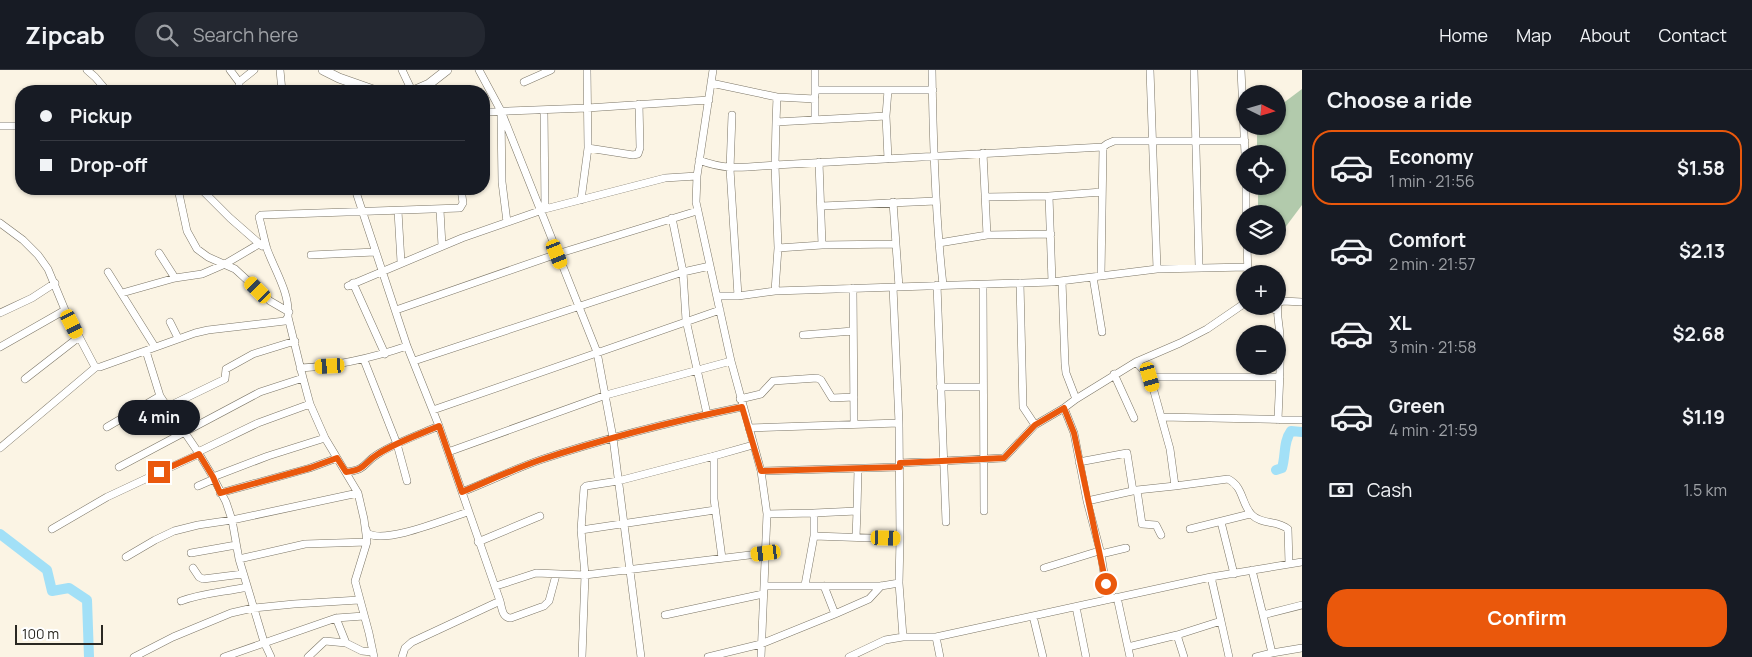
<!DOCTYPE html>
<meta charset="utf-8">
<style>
body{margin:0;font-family:Manrope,sans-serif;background:#242831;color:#f1f3f6;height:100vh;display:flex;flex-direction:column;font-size:19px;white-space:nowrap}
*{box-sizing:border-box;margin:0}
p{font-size:16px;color:#9ea1a6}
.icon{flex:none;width:28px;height:28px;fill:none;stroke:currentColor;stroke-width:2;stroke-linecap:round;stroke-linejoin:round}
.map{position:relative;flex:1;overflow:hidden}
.panel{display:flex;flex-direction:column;background:#171b24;width:450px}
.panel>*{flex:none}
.top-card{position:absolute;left:15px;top:15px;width:475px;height:110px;border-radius:20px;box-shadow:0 1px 4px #0004;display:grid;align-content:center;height:110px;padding:0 25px;background:#171b24}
.needle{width:32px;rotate:95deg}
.buttons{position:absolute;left:1236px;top:15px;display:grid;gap:10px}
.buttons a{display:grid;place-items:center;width:50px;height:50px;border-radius:50%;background:#171b24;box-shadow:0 1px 4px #0004;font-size:25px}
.scale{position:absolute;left:15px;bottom:12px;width:88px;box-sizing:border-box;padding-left:5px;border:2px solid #2a2822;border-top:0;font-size:14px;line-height:18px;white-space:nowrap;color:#2a2822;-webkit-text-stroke:4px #fff;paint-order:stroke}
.end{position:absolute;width:22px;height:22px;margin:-11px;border:6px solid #ea580c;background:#fff;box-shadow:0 0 0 2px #fff}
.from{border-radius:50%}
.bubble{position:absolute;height:35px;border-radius:18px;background:#171b24;box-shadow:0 1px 4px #0004;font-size:16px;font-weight:700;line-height:35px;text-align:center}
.car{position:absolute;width:15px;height:30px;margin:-15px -8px;border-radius:6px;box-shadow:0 0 4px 1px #0007;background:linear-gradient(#f5c518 24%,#345 0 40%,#f5c518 0 76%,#345 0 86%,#f5c518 0)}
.top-card b{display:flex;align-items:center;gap:18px;height:48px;font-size:19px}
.top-card b+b{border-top:1px solid #363941}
.top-card i{width:12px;height:12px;background:#f1f3f6}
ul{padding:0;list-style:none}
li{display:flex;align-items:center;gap:15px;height:75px;margin:0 10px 8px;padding:0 15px;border:2px solid transparent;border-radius:20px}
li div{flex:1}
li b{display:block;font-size:19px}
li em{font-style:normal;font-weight:700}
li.on{border-color:#ea580c}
li>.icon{width:45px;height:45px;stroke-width:1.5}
h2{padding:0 25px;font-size:22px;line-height:60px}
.pay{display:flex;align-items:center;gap:12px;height:55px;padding:0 25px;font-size:19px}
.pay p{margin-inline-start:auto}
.button{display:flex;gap:10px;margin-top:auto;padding:10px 25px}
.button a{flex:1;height:58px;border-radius:20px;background:#ea580c;color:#fff;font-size:20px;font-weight:700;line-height:58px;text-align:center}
header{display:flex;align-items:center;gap:30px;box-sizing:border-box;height:70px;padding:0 25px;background:#171b24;border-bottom:1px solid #363941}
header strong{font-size:24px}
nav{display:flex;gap:28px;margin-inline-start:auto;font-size:18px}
.search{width:350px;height:45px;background:#242831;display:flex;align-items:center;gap:12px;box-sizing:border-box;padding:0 18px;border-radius:20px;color:#9ea1a6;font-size:19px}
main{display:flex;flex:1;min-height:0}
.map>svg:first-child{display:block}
.green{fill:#b2caac}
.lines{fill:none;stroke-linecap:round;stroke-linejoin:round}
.river{stroke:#a2e0f7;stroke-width:10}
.minor-casing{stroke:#7b7566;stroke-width:8}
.major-casing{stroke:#7b7566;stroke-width:10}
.minor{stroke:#fff;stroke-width:7}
.major{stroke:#fff;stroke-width:9}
.route{stroke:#ea580c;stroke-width:6}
</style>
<header>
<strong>Zipcab</strong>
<div class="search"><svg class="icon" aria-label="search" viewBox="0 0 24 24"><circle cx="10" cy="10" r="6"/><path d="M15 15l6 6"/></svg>Search here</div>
<nav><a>Home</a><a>Map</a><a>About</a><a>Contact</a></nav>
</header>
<main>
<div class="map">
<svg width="1302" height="587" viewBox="0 0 1302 587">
<rect width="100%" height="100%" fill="#fbf4e4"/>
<path class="green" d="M1302 19V135L1278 167V144H1258V116H1278V84H1257V56H1278V37Z"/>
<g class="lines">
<path class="river" d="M1276 400 1282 398C1286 385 1283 372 1291 361L1302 362
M0 464 47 500 52 521 69 518 87 530 89 587"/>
<g class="minor-casing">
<path id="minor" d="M87 0 95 7 107 21
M230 0 239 12V21
M280 0 282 21
M402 0 412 21
M479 0 501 41 597 282 613 368 641 587
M713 0 697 106 696 132 731 291 761 401 767 444 761 587
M932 0C933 72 935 143 943 215
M1150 0 1157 199
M1194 0 1199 197
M1241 0 1245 84
M239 12 254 0
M524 12 551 0
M711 13 777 27 815 29V49
M816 20H933
M888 20 886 46 888 89
M815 25V0
M777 27 776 52 886 46
M544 40 545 139
M484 42 587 38 709 30
M732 45 730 99 738 226
M501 46 502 112 507 152
M0 56H21
M588 78 633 85 638 84 640 78 639 34
M983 83 987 165 1051 164
M699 90C727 101 746 97 775 95L1103 77 1107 74 1114 71H1245
M819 92 822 175 895 174
M1246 116V144
M178 119 187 161 197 179 208 187 235 199 270 231 289 242
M201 119 230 148 262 176
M355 119 407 276 439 356 500 531
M1049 126 1102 122
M985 127 1049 126 1052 212
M581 130 588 78 587 0
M893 132 899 217
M822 136 936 131
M440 140 442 176
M398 141 401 192
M672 148 683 202 686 250 707 344
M0 153 23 170 38 185 48 199 65 240 94 295 96 297H100L195 263 208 260 285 251 288 247C290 223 275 201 267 179 264 169 262 158 259 147L261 145 460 138 463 133 461 119
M939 173 987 165
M1247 176 1248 204
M778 178 822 175
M159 183 175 208
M311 185 375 182
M108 202 155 277
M1101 205 1103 77
M1093 207 1102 262
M1062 211 1065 294 1066 303 1076 329
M353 213 385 284
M1020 213 1023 337 1035 355
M937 215 946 452
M983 215 984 441
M348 216 462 168 545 139 665 108 697 106
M893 217 899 353 900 469 899 513 903 567
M853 218 854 354
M775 221 778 178 775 95 776 52
M122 223 175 208 202 204 225 194 259 174
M717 226H738L775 221 1052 212 1157 199 1247 197
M1268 236 1277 241
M396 240 557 184 697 141
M0 243 32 228 55 213
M288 247 303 308 310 334 325 368 358 423 364 449 367 472 355 511 369 563 374 587
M170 252 178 268
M803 265 853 261
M0 277 65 240
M146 281 160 326 198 382 213 407 226 432 232 450 239 489 264 572 271 587
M364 290 397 374 407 411
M414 291 683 202 710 196
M1136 292 1150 307 1170 379 1175 416 1228 409C1244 417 1241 434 1252 445 1262 455 1277 450 1288 459L1289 494
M300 298C338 296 372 288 407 276
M1114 304 1134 348
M1150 307H1280
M25 309 79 267
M940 317H983
M740 329 761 324 773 311 817 308 821 310 832 328 854 327
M167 337 225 309 226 299 253 284 295 271
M1064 338 1074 363 1087 431 1101 484 1108 529
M433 340 720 240
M1161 347 1302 350
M1278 350C1279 322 1281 295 1280 268 1280 256 1276 245 1278 233L1283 231 1302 232
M107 357 160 326
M749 358 899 353
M0 378 96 297
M198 382 258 353 310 334
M448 382 606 325 731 291
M714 386V429L722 488
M1079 392 1127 383 1133 421
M900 393 1004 388 1035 355 1064 338 1076 329 1136 292 1180 273 1207 259 1245 233
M119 397 260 322 303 308
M761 401 900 397
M346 402C367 400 363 393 378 384 397 372 418 365 439 356
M213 407 268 386 325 368
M198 416 214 409
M1137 420 1142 454 1156 455 1161 465
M462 422C488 412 514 399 540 390 606 368 674 351 742 337
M220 423 310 398 337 388
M1087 431 1137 420 1175 416
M857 441 858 399
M767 444 814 443
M1221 452 1234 504
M52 459 107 427 199 384
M366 459 367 463C385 475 448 448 468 442
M1190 459 1250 444
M581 460 715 440
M814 466 900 469
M478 472 540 446
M191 483 236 475
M1101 484 1126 478
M126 487 155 470 174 461 198 455 232 450 358 423
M239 489 305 474 367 472
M193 498 199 507 203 509 243 504
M1044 498 1099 481
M1252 500 1263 545 1302 535
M805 515 814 466V443L857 441 856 467
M496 516 536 503 585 505 766 483
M764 516H881L899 513
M824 516 835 544
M1117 527 1130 587
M181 531C202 523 225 522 247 517
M1076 537 1086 587
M665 545 763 524
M1263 545 1272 583 1302 578
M1033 546 1043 587
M336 548 346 573 362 581 372 582
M1221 551 1229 587
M1177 565 1221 551 1211 507
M936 567 940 587
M1128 577 1177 565 1184 587
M134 587 173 567 231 543 253 538 294 534 359 530
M224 587 336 548 364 546
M308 587 325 571 346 573
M402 587 405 578 412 572 500 531C502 538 502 548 511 548L544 536 549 531 556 505
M582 587 585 505 581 460 584 418 586 416 618 411 714 386 753 375
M708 587 761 574 835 544 869 529 881 516
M849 587 885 570 903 567H936L1211 507 1302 492
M1256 587 1272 583"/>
</g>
<g class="major-casing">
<path id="major" d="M323 0 339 8 376 21
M413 21 429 14 447 0"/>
</g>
<use href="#minor" class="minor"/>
<use href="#major" class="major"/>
</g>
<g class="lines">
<path class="route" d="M159 402 199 384 213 407 220 423 310 398 337 388 346 402C366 400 363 393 378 384 397 372 418 365 439 356L462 422C488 411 514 399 540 390 606 368 674 351 742 337L761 401 900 397V393L1004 388 1035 355 1064 338 1074 363 1106 514"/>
</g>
</svg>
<div class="buttons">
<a><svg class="needle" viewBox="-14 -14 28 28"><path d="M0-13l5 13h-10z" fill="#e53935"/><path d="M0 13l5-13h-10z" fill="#9ea1a6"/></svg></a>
<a><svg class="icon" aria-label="locate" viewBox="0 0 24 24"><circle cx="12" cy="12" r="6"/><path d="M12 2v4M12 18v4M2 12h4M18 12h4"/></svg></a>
<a><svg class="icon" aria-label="layers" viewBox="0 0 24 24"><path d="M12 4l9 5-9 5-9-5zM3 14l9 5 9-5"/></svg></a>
<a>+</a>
<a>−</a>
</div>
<div class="scale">100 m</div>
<i class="end from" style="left:1106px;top:514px"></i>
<i class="end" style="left:159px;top:402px"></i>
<div class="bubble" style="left:118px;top:330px;width:82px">4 min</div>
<i class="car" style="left:557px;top:184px;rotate:158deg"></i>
<i class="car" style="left:258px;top:220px;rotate:315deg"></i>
<i class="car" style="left:72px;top:254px;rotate:153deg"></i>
<i class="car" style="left:330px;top:296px;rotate:267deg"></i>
<i class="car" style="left:1150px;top:307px;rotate:164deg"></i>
<i class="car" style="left:886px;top:468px;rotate:92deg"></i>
<i class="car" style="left:766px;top:483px;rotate:263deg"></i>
<div class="top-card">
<b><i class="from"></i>Pickup</b>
<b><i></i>Drop-off</b>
</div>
</div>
<section class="panel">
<h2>Choose a ride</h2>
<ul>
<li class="on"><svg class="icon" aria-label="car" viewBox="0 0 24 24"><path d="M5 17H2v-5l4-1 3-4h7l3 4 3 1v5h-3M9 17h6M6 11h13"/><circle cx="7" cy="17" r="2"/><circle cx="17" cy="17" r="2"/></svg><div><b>Economy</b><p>1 min · 21:56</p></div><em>$1.58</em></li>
<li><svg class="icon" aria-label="car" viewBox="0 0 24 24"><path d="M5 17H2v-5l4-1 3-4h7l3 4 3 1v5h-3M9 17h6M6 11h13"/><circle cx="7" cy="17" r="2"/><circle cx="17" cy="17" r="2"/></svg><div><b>Comfort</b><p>2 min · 21:57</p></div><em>$2.13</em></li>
<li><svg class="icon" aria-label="car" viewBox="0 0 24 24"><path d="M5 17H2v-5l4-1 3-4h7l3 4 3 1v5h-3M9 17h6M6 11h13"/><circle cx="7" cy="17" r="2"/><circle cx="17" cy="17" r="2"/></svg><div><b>XL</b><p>3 min · 21:58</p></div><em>$2.68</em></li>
<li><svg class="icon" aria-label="car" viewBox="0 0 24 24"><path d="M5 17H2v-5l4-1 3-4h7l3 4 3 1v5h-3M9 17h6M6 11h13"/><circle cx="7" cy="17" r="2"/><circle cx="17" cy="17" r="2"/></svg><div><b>Green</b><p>4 min · 21:59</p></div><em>$1.19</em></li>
</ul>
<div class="pay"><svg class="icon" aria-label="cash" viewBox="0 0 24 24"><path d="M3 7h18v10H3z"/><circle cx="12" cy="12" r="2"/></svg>Cash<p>1.5 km</p></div>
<div class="button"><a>Confirm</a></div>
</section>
</main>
